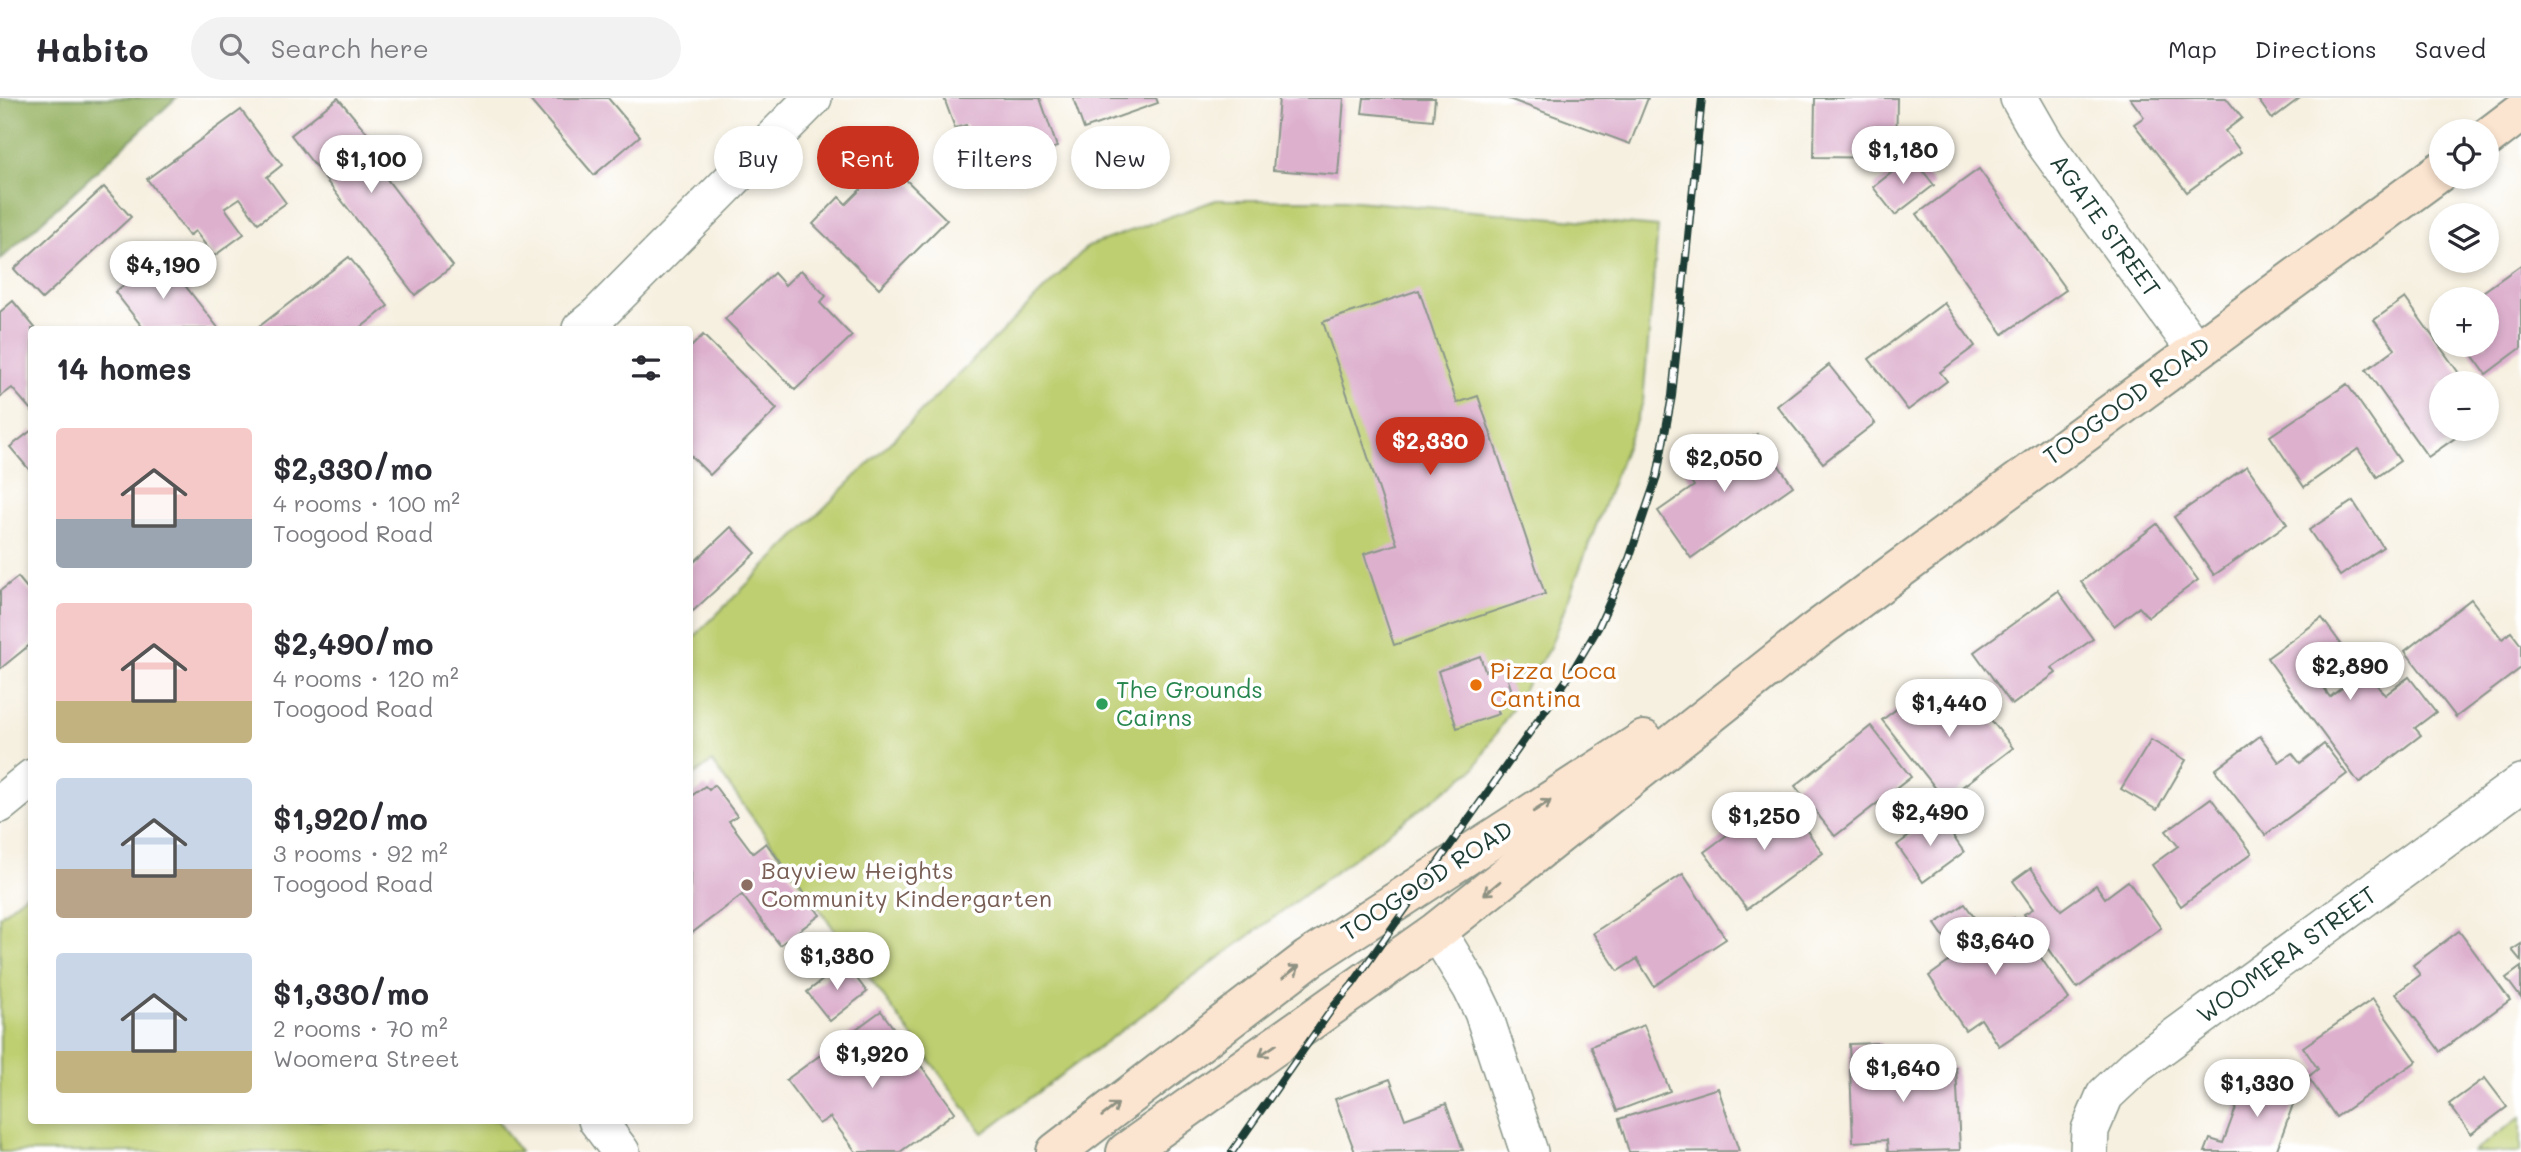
<!DOCTYPE html>
<html lang="en">
<head>
<meta charset="utf-8">
<style>
  :root { --surface:#fff; --page:#f2f2f3; --text:#2b2b33; --muted:#7c7c81; --line:#e1e1e2; --accent:#c8321e }
  body { margin:0; font-family:Mali,sans-serif; background:var(--page); color:var(--text); height:100vh; display:flex; flex-direction:column; font-size:26px; white-space:nowrap }
  * { box-sizing:border-box; margin:0 }
  p { font-size:23px; color:var(--muted) }
  .icon { flex:none; width:38px; height:38px; fill:none; stroke:currentColor; stroke-width:2; stroke-linecap:round; stroke-linejoin:round }
  .map { position:relative; flex:1; overflow:hidden }
  .details { position:absolute; left:28px; top:228px; width:665px; height:798px; display:flex; flex-direction:column; background:var(--surface); border-radius:7px; box-shadow:0 4px 10px #0003 }
  .details>* { flex:none }
  .banner { position:absolute; left:714px; top:28px; width:665px; height:63px; display:flex; gap:14px }
  .fabs { position:absolute; left:2429px; top:21px; display:grid; gap:14px }
  .fabs a { display:grid; place-items:center; width:70px; height:70px; border-radius:50%; background:var(--surface); box-shadow:0 4px 10px #0003; font-size:35px }
  .price { position:absolute; translate:-50% -60px; padding:0 16px; border-radius:24px; background:#fff; color:#222; font-size:23px; line-height:46px; filter:drop-shadow(0 2px 4px #0008) }
  .price::after { content:''; position:absolute; left:50%; top:42px; width:21px; height:16px; margin-left:-10px; background:inherit; clip-path:polygon(0 0,100% 0,50% 100%) }
  .price.current { background:var(--accent); color:#fff }
  ul { padding:0; list-style:none }
  li { display:flex; align-items:center; gap:21px; height:175px; padding:0 28px }
  li span { display:grid; place-items:center; flex:none; width:196px; height:140px; border-radius:7px; color:#555 }
  li>.icon { margin-inline-start:auto }
  span .icon { width:84px; height:84px; fill:#fffc; stroke-width:1 }
  li b { font-size:30px }
  h2 { display:flex; justify-content:space-between; align-items:center; height:84px; padding:0 28px; font-size:30px }
  .chip { padding:0 24px; border-radius:32px; background:var(--surface); box-shadow:0 4px 10px #0003; font-size:24px; line-height:63px }
  .chip.current { background:var(--accent); color:#fff }
  header { display:flex; align-items:center; gap:42px; box-sizing:border-box; height:98px; padding:0 35px; background:var(--surface); border-bottom:2px solid var(--line) }
  header strong { font-size:33px }
  nav { display:flex; gap:38px; margin-inline-start:auto; font-size:24px }
  .search { width:490px; height:63px; background:var(--page); display:flex; align-items:center; gap:18px; box-sizing:border-box; padding:0 24px; border-radius:38px; color:var(--muted); font-size:26px }
  .map>svg:first-child { display:block }
</style>
</head>
<body>
<header>
<strong>Habito</strong>
<div class="search"><svg class="icon" aria-label="search" viewBox="0 0 24 24"><circle cx="10" cy="10" r="6"/><path d="M15 15l6 6"/></svg>Search here</div>
<nav><a>Map</a><a>Directions</a><a>Saved</a></nav>
</header>
<div class="map">
<svg width="2521" height="1054" viewBox="0 0 2521 1054">
  <rect width="100%" height="100%" fill="#fff"/>
  <filter id="ink" filterUnits="userSpaceOnUse"><feTurbulence type="fractalNoise" baseFrequency=".0143" numOctaves="2"/><feDisplacementMap in="SourceGraphic" scale="14" xChannelSelector="R" yChannelSelector="G"/><feConvolveMatrix kernelMatrix="1 2 1 2 8 2 1 2 1" color-interpolation-filters="sRGB"/></filter>
  <filter id="wash" filterUnits="userSpaceOnUse"><feTurbulence type="fractalNoise" baseFrequency=".00686" numOctaves="4" result="noise"/><feDisplacementMap in="SourceGraphic" scale="28" xChannelSelector="R" yChannelSelector="G"/><feGaussianBlur stdDeviation="1.57" result="paint"/><feColorMatrix in="noise" values="0 0 0 0 0 0 0 0 0 0 0 0 0 0 0 0 0 1.4 0 .05"/><feComposite in="paint" operator="in"/></filter>
  <g filter="url(#wash)">
    <rect width="100%" height="100%" fill="#f6f0e0"/>
    <!-- green -->
    <g fill="#becf71" stroke="#6e8652" stroke-width="2">
      <polygon points="1216,102 1344,102 1658,129 1643,304 1550,549 1474,671 983,1035 712,664 690,680 690,543 1088,148"/>
      <polygon points="31,792 32,1022 497,1022 520,1054 0,1054 0,818"/>
      <polygon points="2521,1019 2521,1054 2473,1054"/>
    </g>
    <!-- forest -->
    <polygon fill="#96b263" stroke="#5a784c" stroke-width="2" points="0,0 176,0 0,162"/>
    <g id="blocks">
      <!-- building -->
      <g fill="#ddb0ce">
        <polygon points="338,0 374,43 364,51 453,168 415,197 291,37"/>
        <polygon points="528,0 608,0 640,38 594,77"/>
        <polygon points="944,0 1040,0 1057,49 983,75 966,27 955,30"/>
        <polygon points="1073,0 1156,0 1158,5 1084,31"/>
        <polygon points="1279,0 1344,0 1338,77 1273,72"/>
        <polygon points="1364,0 1435,0 1433,22 1362,15"/>
        <polygon points="1506,0 1648,0 1630,46"/>
        <polygon points="1815,0 1897,0 1896,60 1814,59"/>
        <polygon points="2130,0 2226,0 2242,20 2225,33 2241,54 2187,94 2134,26 2144,19"/>
        <polygon points="2257,0 2300,0 2272,21"/>
        <polygon points="241,12 282,67 267,79 286,105 258,125 240,100 225,110 244,136 214,158 195,133 189,138 147,81"/>
        <polygon points="1912,59 1934,87 1895,117 1873,89"/>
        <polygon points="888,64 947,122 879,190 813,126 839,99 846,106"/>
        <polygon points="1979,71 2066,192 2003,236 1917,116"/>
        <polygon points="104,89 131,119 42,201 14,171"/>
        <polygon points="162,158 219,231 144,231 115,194"/>
        <polygon points="349,159 388,208 359,231 256,231"/>
        <polygon points="2521,167 2521,250 2486,276 2465,247 2487,247 2487,201 2473,201"/>
        <polygon points="801,172 826,198 820,205 852,238 795,292 725,221 774,175 785,187"/>
        <polygon points="1419,192 1457,305 1478,298 1545,496 1394,547 1364,456 1397,446 1323,224"/>
        <polygon points="2405,200 2466,285 2441,285 2441,331 2468,331 2428,359 2366,272 2395,251 2374,222"/>
        <polygon points="13,203 36,231 32,231 32,313 12,290 0,299 0,214"/>
        <polygon points="1944,205 1975,248 1940,274 1947,283 1908,312 1869,261"/>
        <polygon points="703,237 777,311 710,377 690,357 690,250"/>
        <polygon points="1829,267 1875,325 1823,365 1777,308"/>
        <polygon points="2347,286 2400,363 2377,379 2358,351 2304,389 2270,338"/>
        <polygon points="32,332 32,375 10,349"/>
        <polygon points="1757,336 1793,388 1691,460 1658,413 1694,388 1684,373 1717,350 1723,359"/>
        <polygon points="2247,368 2287,426 2214,477 2174,419"/>
        <polygon points="2353,403 2383,449 2340,478 2309,432"/>
        <polygon points="2157,426 2198,482 2148,519 2139,509 2114,528 2081,484"/>
        <polygon points="731,429 756,455 693,513 690,510 690,468"/>
        <polygon points="18,479 32,496 32,545 0,571 0,493"/>
        <polygon points="2058,493 2093,541 2052,570 2056,575 2012,607 1974,554"/>
        <polygon points="2471,501 2502,541 2511,534 2521,547 2521,570 2456,619 2405,553"/>
        <polygon points="2322,520 2352,561 2319,584 2330,599 2365,572 2385,597 2409,579 2436,614 2415,630 2421,637 2359,685 2267,560"/>
        <polygon points="1480,558 1485,573 1503,567 1515,602 1496,608 1499,616 1457,630 1438,573"/>
        <polygon points="1963,586 2013,650 1945,702 1882,622 1914,598 1926,614"/>
        <polygon points="1871,628 1911,679 1835,738 1795,688"/>
        <polygon points="2260,638 2279,664 2292,655 2300,665 2324,646 2347,676 2265,737 2215,672"/>
        <polygon points="2151,642 2186,662 2157,712 2121,691"/>
        <polygon points="714,687 737,718 729,723 753,755 766,745 820,817 780,847 742,797 692,835 690,831 690,699 705,688 709,692"/>
        <polygon points="1781,697 1823,755 1747,811 1704,754"/>
        <polygon points="2211,700 2252,755 2181,808 2152,767 2178,748 2166,733"/>
        <polygon points="1938,717 1964,754 1923,784 1897,747"/>
        <polygon points="2031,770 2061,812 2096,787 2105,800 2128,783 2161,830 2077,890 2024,816 2033,811 2013,783"/>
        <polygon points="1683,776 1726,841 1654,888 1637,861 1618,873 1593,835"/>
        <polygon points="1965,806 1987,838 2014,820 2069,901 1999,948 1981,921 1965,932 1929,878 1957,858 1935,826"/>
        <polygon points="2459,833 2510,902 2440,953 2396,895 2420,877 2413,867"/>
        <polygon points="2521,846 2521,863 2512,852"/>
        <polygon points="845,865 867,894 830,923 807,894"/>
        <polygon points="2521,869 2521,900 2506,880"/>
        <polygon points="2373,901 2417,963 2336,1019 2308,979 2318,971 2303,949"/>
        <polygon points="881,913 955,1014 900,1054 856,1054 830,1019 819,1026 786,982"/>
        <polygon points="1644,927 1670,993 1617,1013 1591,948"/>
        <polygon points="1880,945 1881,972 1956,969 1960,1052 1888,1054 1887,1042 1853,1044 1849,946"/>
        <polygon points="2248,977 2297,995 2276,1054 2205,1054 2210,1041 2223,1045"/>
        <polygon points="2485,980 2507,1009 2471,1036 2449,1006"/>
        <polygon points="1390,981 1405,1021 1446,1006 1463,1052 1355,1054 1335,1001"/>
        <polygon points="1718,990 1739,1053 1629,1054 1619,1021"/>
      </g>
    </g>
  </g>
  <g filter="url(#ink)">
    <use href="#blocks" fill-opacity="0" stroke="#8a968a" stroke-width="2"/>
    <g fill="none" stroke-linecap="round" stroke-linejoin="round">
      <defs>
        <g id="street">
          <polyline points="2019,0 2046,47 2196,253"/>
          <polyline points="581,231 598,217 813,0"/>
          <polyline points="0,706 32,680"/>
          <polyline points="1437,833 1472,891 1483,914 1529,1054"/>
          <polyline points="597,1022 621,1054"/>
          <polyline points="2089,1054 2090,1032 2105,997 2138,966 2521,685"/>
        </g>
        <g id="secondary">
          <polyline points="2487,40 2521,14"/>
          <polyline points="1056,1054 1308,861 1644,642"/>
          <polyline points="1126,1054 1437,833 1814,534 2441,73"/>
        </g>
      </defs>
      <!-- street casing -->
      <use href="#street" stroke="#8a968a" stroke-width="40"/>
      <!-- secondary casing -->
      <use href="#secondary" stroke="#8a968a" stroke-width="42"/>
      <!-- street -->
      <use href="#street" stroke="#fff" stroke-width="37"/>
      <!-- secondary -->
      <use href="#secondary" stroke="#fce5d0" stroke-width="38"/>
      <defs>
        <polyline id="rail" points="1232,1054 1334,908 1352,887 1570,577 1598,530 1629,461 1657,378 1672,298 1702,0"/>
      </defs>
      <!-- rail casing -->
      <use href="#rail" stroke="#1f3d34" stroke-width="8"/>
      <!-- rail -->
      <use href="#rail" stroke="#fff" stroke-width="5" stroke-dasharray="16" stroke-linecap="butt"/>
    </g>
    <!-- one-way arrows -->
    <defs><path id="oneway-shaft" d="M-6 0H5M1.5-3L5.5 0L1.5 3" fill="none" stroke-width="1.6" stroke-linecap="round" stroke-linejoin="round" transform="scale(1.75)"/></defs>
    <g stroke="#8e9182">
      <use href="#oneway-shaft" transform="translate(1542 708) rotate(-33)"/>
      <use href="#oneway-shaft" transform="translate(1492 790) rotate(140)"/>
      <use href="#oneway-shaft" transform="translate(1291 874) rotate(-37)"/>
      <use href="#oneway-shaft" transform="translate(1268 952) rotate(146)"/>
      <use href="#oneway-shaft" transform="translate(1110 1012) rotate(-38)"/>
    </g>
  </g>
  <!-- markers -->
  <circle fill="#e8710a" stroke="#fff" stroke-width="2.5" cx="1476" cy="587" r="7"/>
  <circle fill="#2e9e5b" stroke="#fff" stroke-width="2.5" cx="1102" cy="606" r="7"/>
  <circle fill="#8d6e63" stroke="#fff" stroke-width="2.5" cx="747" cy="787" r="7"/>
  <g text-anchor="middle" stroke-width="7" stroke-linejoin="round" paint-order="stroke">
    <!-- street labels -->
    <g font-size="24" fill="#1f3d34" stroke="#fff">
      <text transform="translate(2105 128) rotate(54)" y="8">AGATE STREET</text>
      <text transform="translate(2127 303) rotate(-36)" y="8">TOOGOOD ROAD</text>
      <text transform="translate(1427 783) rotate(-33)" y="8">TOOGOOD ROAD</text>
      <text transform="translate(2287 857) rotate(-36)" y="8">WOOMERA STREET</text>
    </g>
    <!-- food labels -->
    <g font-size="24" fill="#c56008" stroke="#fff" text-anchor="start">
      <text x="1490" y="581">Pizza Loca<tspan x="1490" dy="28">Cantina</tspan></text>
    </g>
    <!-- leisure labels -->
    <g font-size="24" fill="#27864d" stroke="#fff" text-anchor="start">
      <text x="1116" y="600">The Grounds<tspan x="1116" dy="28">Cairns</tspan></text>
    </g>
    <!-- education labels -->
    <g font-size="24" fill="#785e54" stroke="#fff" text-anchor="start">
      <text x="761" y="781">Bayview Heights<tspan x="761" dy="28">Community Kindergarten</tspan></text>
    </g>
  </g>
</svg>
<div class="fabs">
<a><svg class="icon" aria-label="locate" viewBox="0 0 24 24"><circle cx="12" cy="12" r="6"/><path d="M12 2v4M12 18v4M2 12h4M18 12h4"/></svg></a>
<a><svg class="icon" aria-label="layers" viewBox="0 0 24 24"><path d="M12 4l9 5-9 5-9-5zM3 14l9 5 9-5"/></svg></a>
<a>+</a>
<a>−</a>
</div>
<b class="price" style="left:1903px;top:88px">$1,180</b>
<b class="price" style="left:371px;top:97px">$1,100</b>
<b class="price" style="left:163px;top:203px">$4,190</b>
<b class="price current" style="left:1430px;top:379px">$2,330</b>
<b class="price" style="left:1724px;top:396px">$2,050</b>
<b class="price" style="left:2350px;top:604px">$2,890</b>
<b class="price" style="left:1949px;top:641px">$1,440</b>
<b class="price" style="left:1930px;top:750px">$2,490</b>
<b class="price" style="left:1764px;top:754px">$1,250</b>
<b class="price" style="left:1995px;top:879px">$3,640</b>
<b class="price" style="left:837px;top:894px">$1,380</b>
<b class="price" style="left:872px;top:992px">$1,920</b>
<b class="price" style="left:1903px;top:1006px">$1,640</b>
<b class="price" style="left:2257px;top:1021px">$1,330</b>
<div class="banner">
<a class="chip">Buy</a>
<a class="chip current">Rent</a>
<a class="chip">Filters</a>
<a class="chip">New</a>
</div>
<section class="details">
<h2>14 homes<svg class="icon" aria-label="filters" viewBox="0 0 24 24"><path d="M4 7h16M4 17h16"/><circle cx="9" cy="7" r="2"/><circle cx="15" cy="17" r="2"/></svg></h2>
<ul>
<li><span style="background:linear-gradient(#f6c9c9 65%,#9aa5b1 0)"><svg class="icon" aria-label="home" viewBox="0 0 24 24"><path d="M3 11l9-7 9 7M6 9v11h12V9"/></svg></span><div><b>$2,330/mo</b><p>4 rooms · 100 m²</p><p>Toogood Road</p></div></li>
<li><span style="background:linear-gradient(#f6c9c9 70%,#c2b280 0)"><svg class="icon" aria-label="home" viewBox="0 0 24 24"><path d="M3 11l9-7 9 7M6 9v11h12V9"/></svg></span><div><b>$2,490/mo</b><p>4 rooms · 120 m²</p><p>Toogood Road</p></div></li>
<li><span style="background:linear-gradient(#c9d6e8 65%,#b9a48a 0)"><svg class="icon" aria-label="home" viewBox="0 0 24 24"><path d="M3 11l9-7 9 7M6 9v11h12V9"/></svg></span><div><b>$1,920/mo</b><p>3 rooms · 92 m²</p><p>Toogood Road</p></div></li>
<li><span style="background:linear-gradient(#c9d6e8 70%,#c2b280 0)"><svg class="icon" aria-label="home" viewBox="0 0 24 24"><path d="M3 11l9-7 9 7M6 9v11h12V9"/></svg></span><div><b>$1,330/mo</b><p>2 rooms · 70 m²</p><p>Woomera Street</p></div></li>
</ul>
</section>
</div>
</body>
</html>
